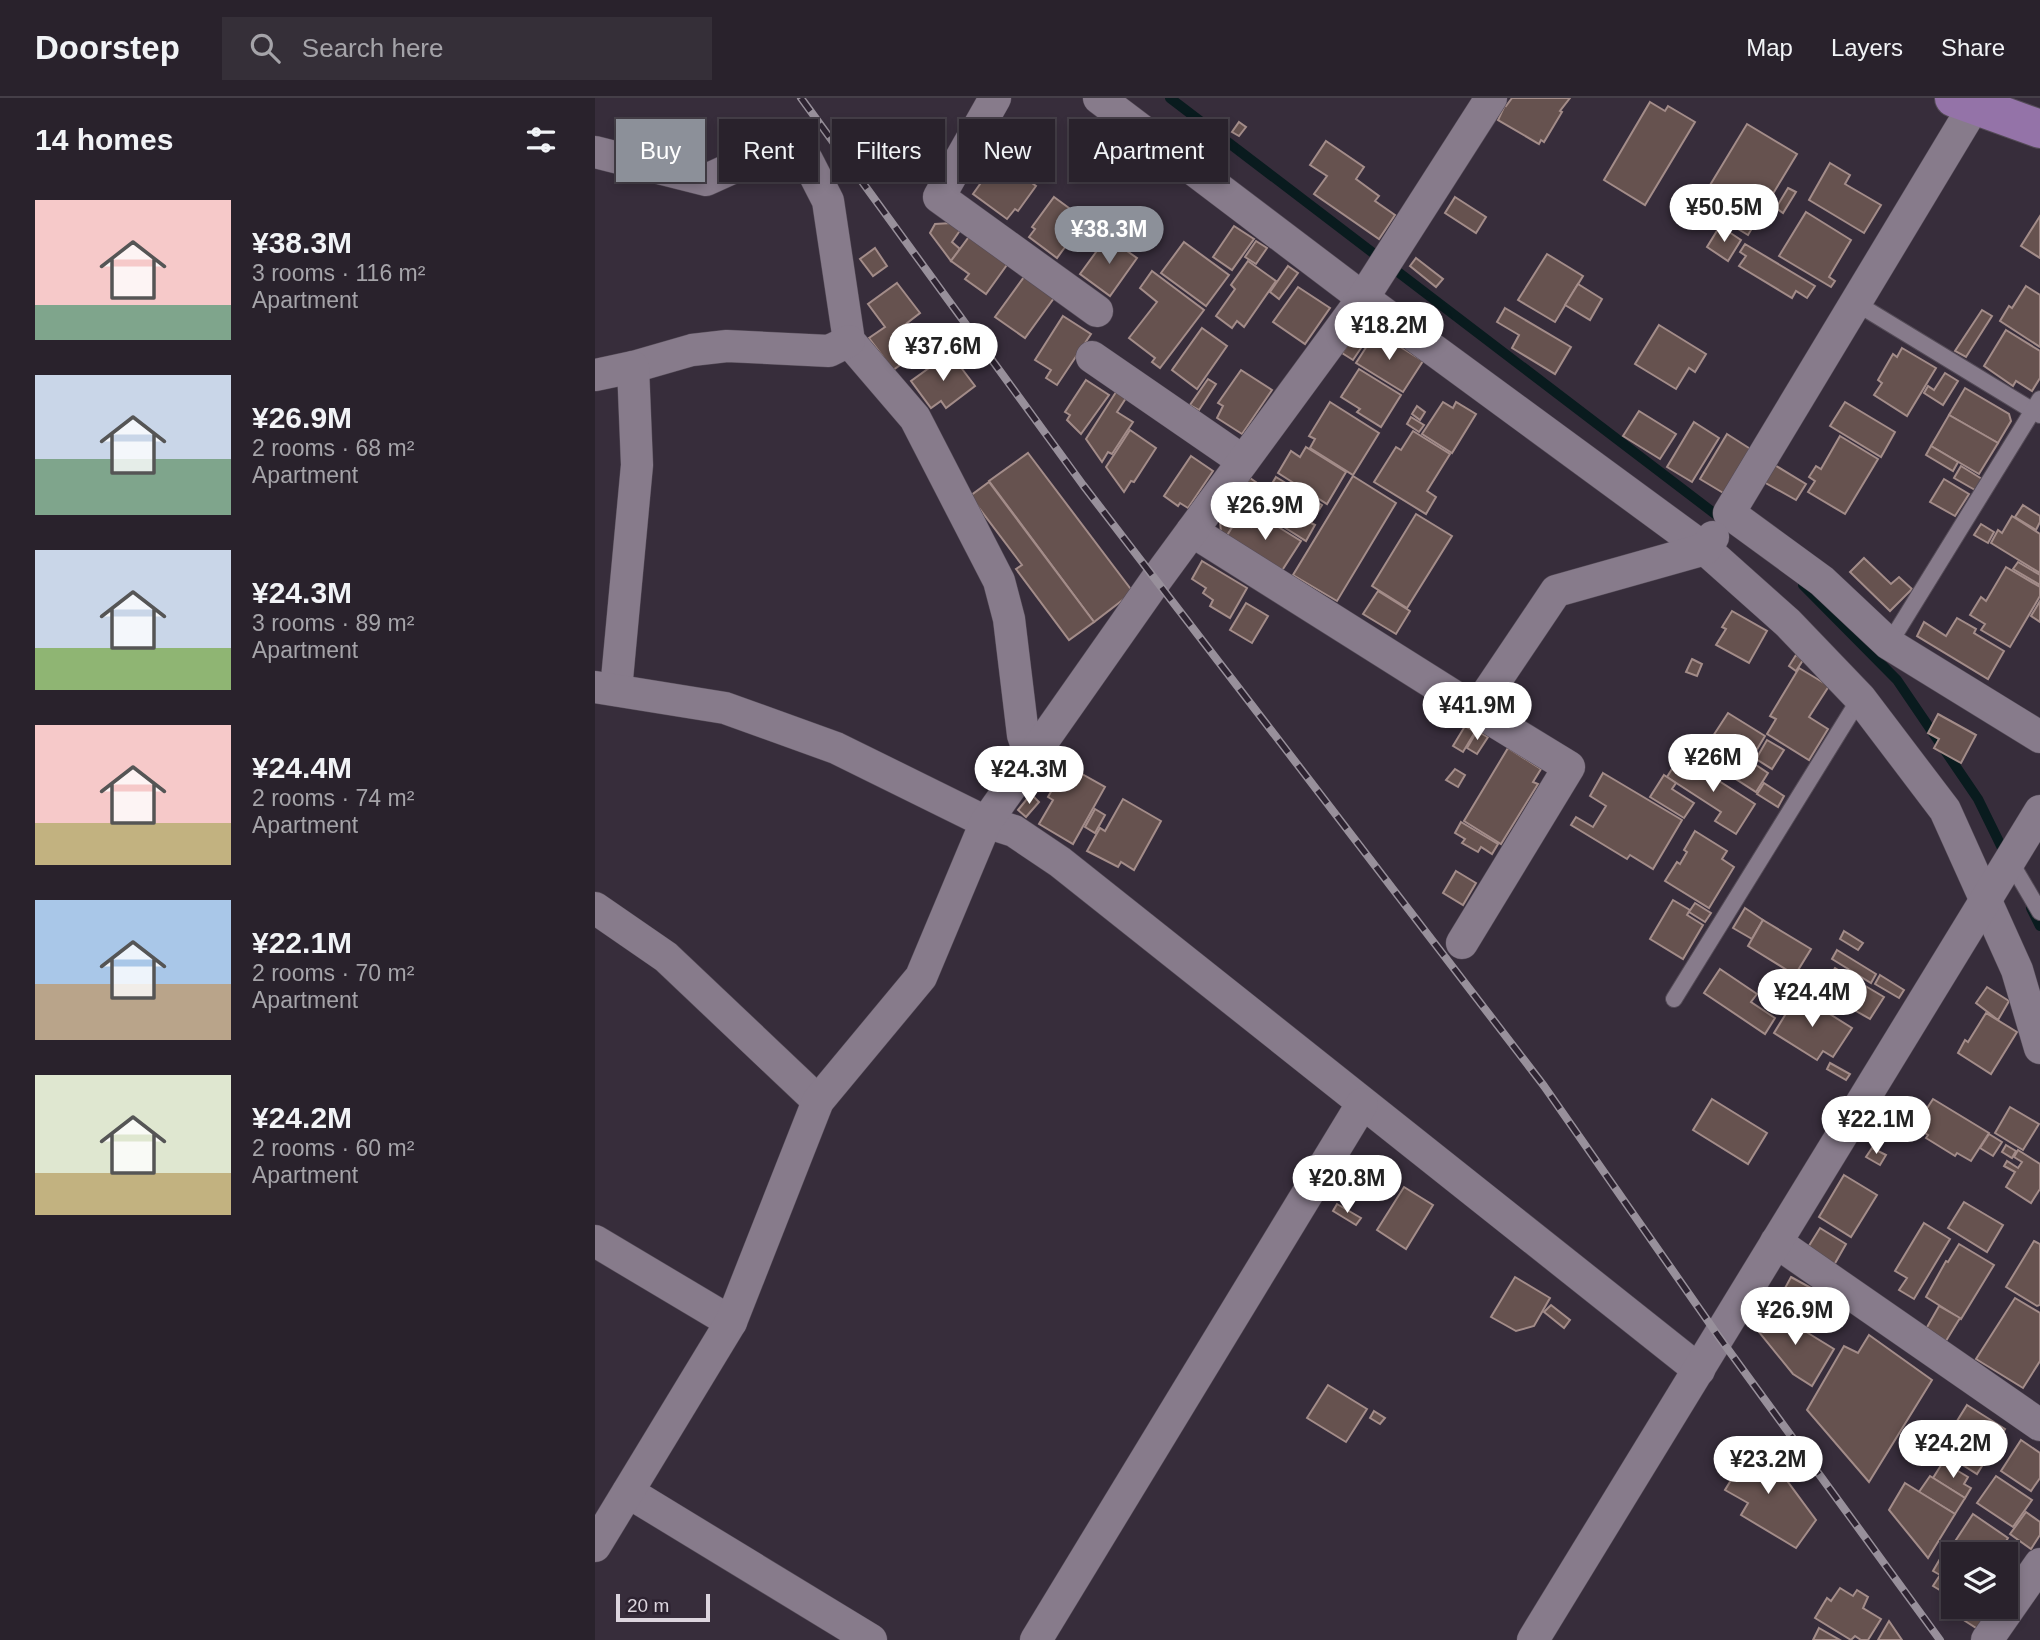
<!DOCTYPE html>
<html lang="en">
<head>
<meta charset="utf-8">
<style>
  :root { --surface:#29222c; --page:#352f38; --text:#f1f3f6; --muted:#a5a4a9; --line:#453f48; --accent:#8c9099 }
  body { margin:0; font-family:Arial,sans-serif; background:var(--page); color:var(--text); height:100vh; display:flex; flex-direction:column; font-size:26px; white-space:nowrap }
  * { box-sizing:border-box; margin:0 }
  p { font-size:23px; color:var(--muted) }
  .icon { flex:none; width:38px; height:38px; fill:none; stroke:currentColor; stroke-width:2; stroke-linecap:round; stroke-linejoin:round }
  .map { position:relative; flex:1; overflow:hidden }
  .drawer { display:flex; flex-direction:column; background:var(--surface); width:595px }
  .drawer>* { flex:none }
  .top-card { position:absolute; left:21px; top:21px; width:665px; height:63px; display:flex; gap:14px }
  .tools { position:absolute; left:1346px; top:1444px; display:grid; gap:14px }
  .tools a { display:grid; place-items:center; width:77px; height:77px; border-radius:0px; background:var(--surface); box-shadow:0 4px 10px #0003,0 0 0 2px var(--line); font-size:35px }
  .scale { position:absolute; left:21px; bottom:18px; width:94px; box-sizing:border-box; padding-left:7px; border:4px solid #dcd5de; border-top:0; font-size:19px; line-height:24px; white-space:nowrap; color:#dcd5de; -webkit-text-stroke:5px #2d2331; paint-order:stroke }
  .price { position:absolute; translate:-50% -60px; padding:0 16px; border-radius:24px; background:#fff; color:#222; font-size:23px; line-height:46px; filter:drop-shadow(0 2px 4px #0008) }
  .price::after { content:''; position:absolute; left:50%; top:42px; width:21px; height:16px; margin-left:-10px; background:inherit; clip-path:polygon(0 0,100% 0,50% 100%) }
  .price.selected { background:var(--accent); color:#fff }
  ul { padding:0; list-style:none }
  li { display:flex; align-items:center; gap:21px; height:175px; padding:0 35px }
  li span { display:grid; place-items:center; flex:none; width:196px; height:140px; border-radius:0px; color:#555 }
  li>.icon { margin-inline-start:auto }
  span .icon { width:84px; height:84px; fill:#fffc; stroke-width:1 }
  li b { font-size:30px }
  h2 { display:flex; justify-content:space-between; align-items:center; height:84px; padding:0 35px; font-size:30px }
  .chip { padding:0 24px; border-radius:0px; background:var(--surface); box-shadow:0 4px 10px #0003,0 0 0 2px var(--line); font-size:24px; line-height:63px }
  .chip.selected { background:var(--accent); color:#fff }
  header { display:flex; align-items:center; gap:42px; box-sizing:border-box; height:98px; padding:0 35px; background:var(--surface); border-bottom:2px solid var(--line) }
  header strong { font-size:33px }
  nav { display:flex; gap:38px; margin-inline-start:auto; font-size:24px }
  .search { width:490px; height:63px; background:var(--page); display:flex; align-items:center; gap:18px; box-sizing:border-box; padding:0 24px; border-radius:0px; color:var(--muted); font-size:26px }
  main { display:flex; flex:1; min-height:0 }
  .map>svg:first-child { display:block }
</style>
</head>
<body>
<header>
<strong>Doorstep</strong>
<div class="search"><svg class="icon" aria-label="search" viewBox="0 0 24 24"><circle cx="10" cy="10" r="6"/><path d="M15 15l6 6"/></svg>Search here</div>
<nav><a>Map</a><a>Layers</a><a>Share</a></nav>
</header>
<main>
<section class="drawer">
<h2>14 homes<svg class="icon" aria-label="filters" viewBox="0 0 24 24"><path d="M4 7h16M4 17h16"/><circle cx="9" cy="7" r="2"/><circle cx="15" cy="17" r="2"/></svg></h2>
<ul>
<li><span style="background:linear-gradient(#f6c9c9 75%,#7fa58c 0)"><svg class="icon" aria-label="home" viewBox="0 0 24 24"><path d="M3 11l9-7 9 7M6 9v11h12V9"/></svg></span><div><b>¥38.3M</b><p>3 rooms · 116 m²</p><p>Apartment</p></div></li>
<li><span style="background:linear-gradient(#c9d6e8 60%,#7fa58c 0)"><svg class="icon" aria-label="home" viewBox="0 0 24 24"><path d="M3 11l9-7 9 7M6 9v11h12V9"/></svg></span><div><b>¥26.9M</b><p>2 rooms · 68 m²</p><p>Apartment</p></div></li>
<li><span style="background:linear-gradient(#c9d6e8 70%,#8fb573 0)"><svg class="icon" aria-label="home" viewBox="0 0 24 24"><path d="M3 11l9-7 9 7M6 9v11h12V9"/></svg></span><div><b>¥24.3M</b><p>3 rooms · 89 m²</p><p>Apartment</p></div></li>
<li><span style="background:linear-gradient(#f6c9c9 70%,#c2b280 0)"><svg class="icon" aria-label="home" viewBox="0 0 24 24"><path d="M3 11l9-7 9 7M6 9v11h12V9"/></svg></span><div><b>¥24.4M</b><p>2 rooms · 74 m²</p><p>Apartment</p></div></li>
<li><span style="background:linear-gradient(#a9c7e8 60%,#b9a48a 0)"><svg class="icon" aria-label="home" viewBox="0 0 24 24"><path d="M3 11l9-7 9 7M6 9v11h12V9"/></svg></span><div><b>¥22.1M</b><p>2 rooms · 70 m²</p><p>Apartment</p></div></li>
<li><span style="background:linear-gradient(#dfe7d0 70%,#c2b280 0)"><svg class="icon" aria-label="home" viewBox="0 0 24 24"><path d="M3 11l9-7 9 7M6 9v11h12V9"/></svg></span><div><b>¥24.2M</b><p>2 rooms · 60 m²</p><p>Apartment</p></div></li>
</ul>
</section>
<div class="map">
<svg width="1445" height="1542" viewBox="0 0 1445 1542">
  <rect width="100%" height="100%" fill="#372d3b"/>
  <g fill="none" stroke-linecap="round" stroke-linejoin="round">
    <!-- stream -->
    <g stroke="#091b1e" stroke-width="10">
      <polyline points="575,0 1128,422"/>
      <polyline points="1208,487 1302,582 1383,701 1411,758"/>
      <polyline points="1436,810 1445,828"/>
    </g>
  </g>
  <!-- building -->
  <g fill="#66524f" stroke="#a38c89" stroke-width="2">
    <polygon points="917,0 916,0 975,0 965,13 967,14 949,44 946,42 944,46 903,22 910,7 911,8"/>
    <polygon points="1055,4 1070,13 1073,8 1100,24 1050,107 1009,82"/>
    <polygon points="644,24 651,29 644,38 637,34"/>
    <polygon points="1152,26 1202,56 1153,137 1103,107"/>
    <polygon points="731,43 769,69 761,81 784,98 780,103 800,117 784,141 719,96 732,78 715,67"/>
    <polygon points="407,63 441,88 423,113 420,111 412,121 378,96 395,72 399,74"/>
    <polygon points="1235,65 1255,77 1250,86 1286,107 1269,135 1214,102"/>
    <polygon points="1193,90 1201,94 1188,115 1181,110"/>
    <polygon points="459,99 493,124 476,147 473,145 462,160 434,139 440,131 437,129"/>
    <polygon points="860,99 891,119 881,135 850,115"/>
    <polygon points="1211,114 1256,142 1234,179 1240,183 1236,189 1184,158"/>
    <polygon points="1445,118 1445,160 1426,148"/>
    <polygon points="357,125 366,131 357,144 365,151 356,163 335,135 340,126"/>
    <polygon points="639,128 659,141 637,172 618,159"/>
    <polygon points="1125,128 1146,142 1133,163 1112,149"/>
    <polygon points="376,136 414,164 391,196 370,181 374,176 356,163"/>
    <polygon points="512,139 542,160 515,198 485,176"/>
    <polygon points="661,143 672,150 661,166 650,159"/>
    <polygon points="589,144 634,177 611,208 566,175"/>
    <polygon points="1150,146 1220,188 1212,200 1201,193 1197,200 1144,168 1151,158 1145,154"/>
    <polygon points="280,150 292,168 278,178 265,161"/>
    <polygon points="952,156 988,178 960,224 923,202"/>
    <polygon points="821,160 848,181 841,189 815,168"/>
    <polygon points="653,163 681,183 649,229 642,223 637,230 621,218 640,191 636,187"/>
    <polygon points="693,168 703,175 684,201 675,194"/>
    <polygon points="557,173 609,212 565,270 557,264 560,260 534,240 562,204 545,190"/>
    <polygon points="429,179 459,200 430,240 400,219"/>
    <polygon points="302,185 325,215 298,236 315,260 298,272 274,240 290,229 273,206"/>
    <polygon points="983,186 1007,201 995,222 970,207"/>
    <polygon points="1431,188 1445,197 1445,249 1405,223 1414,208 1417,210"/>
    <polygon points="703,189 735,210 710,246 678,224"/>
    <polygon points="910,210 976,249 960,276 917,250 924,237 902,224"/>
    <polygon points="1387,212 1397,218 1371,259 1360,253"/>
    <polygon points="468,218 496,236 462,287 451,280 456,272 440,262"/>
    <polygon points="1064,227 1111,256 1100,274 1094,270 1081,291 1040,266"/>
    <polygon points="766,228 776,235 758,262 747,255"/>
    <polygon points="607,230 632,248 602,291 577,272"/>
    <polygon points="1411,232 1445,253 1445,280 1437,293 1421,283 1418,288 1389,268"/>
    <polygon points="781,234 828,263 808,294 761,265"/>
    <polygon points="1307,250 1341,270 1312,318 1279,297 1287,285 1283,282 1298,256 1302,259"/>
    <polygon points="355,255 380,288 351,310 346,303 336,310 316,283"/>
    <polygon points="764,271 806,297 786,329 762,314 765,311 746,299"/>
    <polygon points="646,272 677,292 647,336 622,320 628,308 623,305"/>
    <polygon points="1350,275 1363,283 1348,307 1329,295 1333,288 1339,292"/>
    <polygon points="613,281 621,286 604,312 595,307"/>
    <polygon points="491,282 514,297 486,336 472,322 475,317 470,314"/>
    <polygon points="1370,290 1414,316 1416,323 1403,345 1354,317"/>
    <polygon points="521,294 531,300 522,314 538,324 517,356 513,354 507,364 491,341"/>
    <polygon points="735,304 784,335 758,377 715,350 720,341 714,338"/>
    <polygon points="848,304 858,310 861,304 881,316 857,355 827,336"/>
    <polygon points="1250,304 1300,334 1286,359 1235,328"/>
    <polygon points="822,308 830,314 825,322 817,316"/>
    <polygon points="1044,313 1081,336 1065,361 1028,338"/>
    <polygon points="1354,317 1403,345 1384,376 1336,348"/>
    <polygon points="816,319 829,327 824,334 812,326"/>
    <polygon points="1099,324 1124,340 1097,384 1072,369"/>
    <polygon points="535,332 561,350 539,384 536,383 529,394 511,369"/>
    <polygon points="818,333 855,356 832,393 841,399 831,416 779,384 801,349 806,352"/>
    <polygon points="1132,336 1157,352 1130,396 1105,381"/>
    <polygon points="1245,338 1283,361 1250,416 1213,394 1220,383 1214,379 1221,368 1226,371"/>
    <polygon points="1336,348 1363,364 1358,373 1331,357"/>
    <polygon points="711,349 751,374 732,406 683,375 696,353 705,359"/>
    <polygon points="433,355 538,494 499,524 394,383"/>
    <polygon points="596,358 618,373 593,410 585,405 583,408 569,398"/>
    <polygon points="1178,366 1211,386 1201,402 1167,383"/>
    <polygon points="1366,368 1387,381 1380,392 1359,380"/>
    <polygon points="758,378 801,405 742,503 698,477"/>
    <polygon points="681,379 727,407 716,425 720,427 711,443 670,417 676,406 671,403 676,396 672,394"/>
    <polygon points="655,380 671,391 665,401 672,406 666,416 642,401"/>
    <polygon points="1349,381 1374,396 1360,418 1335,404"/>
    <polygon points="394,384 499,524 474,542 421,471 427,467 375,398"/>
    <polygon points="640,402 664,417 656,429 643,420 632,438 626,434 625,424"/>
    <polygon points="1428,407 1445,418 1445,424 1441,432 1420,419"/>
    <polygon points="821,416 857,438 812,510 777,488"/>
    <polygon points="664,417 706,443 686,474 631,439 643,420 656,429"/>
    <polygon points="1417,418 1445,436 1445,475 1396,445 1403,432 1407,435"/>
    <polygon points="1386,426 1399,434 1393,445 1379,437"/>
    <polygon points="1269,460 1296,486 1304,479 1317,491 1295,513 1255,474"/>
    <polygon points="607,463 652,490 635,520 615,508 618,502 608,495 611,490 597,481"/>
    <polygon points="1423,464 1445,477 1445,487 1418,471"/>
    <polygon points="1411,469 1445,489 1445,498 1415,549 1386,532 1390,526 1375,517 1386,499 1391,503"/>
    <polygon points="783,493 815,513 801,536 768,516"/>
    <polygon points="1445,503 1445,524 1436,518"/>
    <polygon points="651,505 673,518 657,545 635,532"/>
    <polygon points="1137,513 1172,533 1154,565 1121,547 1131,531 1127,529"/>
    <polygon points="1362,520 1381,531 1379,535 1409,553 1393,581 1322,538 1329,524 1351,538"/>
    <polygon points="1201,557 1208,562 1201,573 1194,568"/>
    <polygon points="1097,561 1107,566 1102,578 1091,574"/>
    <polygon points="1204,570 1234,588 1214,619 1233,631 1214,662 1172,636 1181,621 1175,618"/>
    <polygon points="1133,615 1170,638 1155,663 1173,675 1161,694 1105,658"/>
    <polygon points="1343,616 1381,637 1366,665 1339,650 1344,641 1333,635"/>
    <polygon points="870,628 880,634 868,654 858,648"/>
    <polygon points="882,633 893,639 882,656 872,650"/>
    <polygon points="1172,642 1189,652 1177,671 1161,661"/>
    <polygon points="913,650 946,671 938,684 943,686 906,746 869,723"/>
    <polygon points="1085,658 1160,706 1141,736 1120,723 1126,714 1072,679"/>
    <polygon points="471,667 510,689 478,746 444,726 458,702 453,699"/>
    <polygon points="860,671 870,677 863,689 851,682"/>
    <polygon points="1008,675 1087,722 1058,771 1035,757 1032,761 976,727 981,719 998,729 1011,708 995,698"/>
    <polygon points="1069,677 1081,685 1077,691 1099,705 1089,720 1055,699"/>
    <polygon points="1169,685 1189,698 1183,709 1162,696"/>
    <polygon points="436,696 444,704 431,719 423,712"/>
    <polygon points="528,701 566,723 539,772 526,764 523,769 492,753 505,730 510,733"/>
    <polygon points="500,711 510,717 500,735 490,729"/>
    <polygon points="866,724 903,746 897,756 886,749 883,754 867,745 870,741 860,735"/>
    <polygon points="1100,733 1132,753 1127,761 1139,769 1114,810 1070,783 1082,764 1085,766 1092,754 1089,752"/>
    <polygon points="861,773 881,785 868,807 848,795"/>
    <polygon points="1078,802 1095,812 1092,817 1108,827 1088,861 1055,841"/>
    <polygon points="1100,805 1116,815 1110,824 1094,814"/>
    <polygon points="1150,810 1168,822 1157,841 1138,830"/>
    <polygon points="1168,822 1216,851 1200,877 1153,848"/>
    <polygon points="1249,833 1268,845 1263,852 1245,841"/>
    <polygon points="1242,852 1281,876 1276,885 1237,861"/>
    <polygon points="1240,870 1289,899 1275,921 1226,893"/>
    <polygon points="1125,871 1162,896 1156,904 1180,920 1170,936 1109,895"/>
    <polygon points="1285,877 1309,892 1304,900 1280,886"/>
    <polygon points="1392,889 1414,903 1403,922 1381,905"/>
    <polygon points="1203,896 1257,930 1238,959 1228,953 1222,962 1179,935"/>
    <polygon points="1391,915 1422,934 1396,976 1363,955 1370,942 1373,944"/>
    <polygon points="1235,965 1255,976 1251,982 1232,971"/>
    <polygon points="1117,1001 1172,1035 1153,1066 1098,1032"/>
    <polygon points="1338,1001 1394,1035 1376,1063 1362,1055 1360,1058 1331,1040 1333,1037 1320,1029"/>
    <polygon points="1415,1009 1444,1026 1428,1052 1400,1035"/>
    <polygon points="1394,1036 1407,1044 1398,1058 1385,1050"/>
    <polygon points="1411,1047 1421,1053 1417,1060 1407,1054"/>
    <polygon points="1277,1050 1291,1057 1285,1067 1271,1059"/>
    <polygon points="1423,1052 1445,1066 1445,1091 1436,1105 1411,1089 1420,1074 1409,1068 1412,1063 1423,1070 1427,1064 1419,1059"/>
    <polygon points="1249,1077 1282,1097 1256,1139 1224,1119"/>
    <polygon points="809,1089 838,1107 811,1151 782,1132"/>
    <polygon points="1369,1104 1408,1127 1392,1154 1353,1130"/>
    <polygon points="742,1106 766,1120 761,1127 738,1113"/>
    <polygon points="1329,1125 1355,1141 1319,1201 1304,1192 1312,1180 1300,1173"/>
    <polygon points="1225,1130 1251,1146 1239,1167 1212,1151"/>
    <polygon points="1439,1143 1445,1146 1445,1207 1442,1208 1411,1189"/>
    <polygon points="1364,1146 1399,1167 1366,1221 1331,1199 1351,1163 1353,1164"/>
    <polygon points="920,1179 955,1200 939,1228 921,1233 896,1219"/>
    <polygon points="1196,1179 1216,1190 1203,1214 1183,1203"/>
    <polygon points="1420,1200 1445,1215 1445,1263 1428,1290 1381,1261"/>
    <polygon points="956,1207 975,1222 969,1230 949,1214"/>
    <polygon points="1344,1208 1365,1220 1351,1243 1331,1231"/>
    <polygon points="1177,1213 1239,1251 1217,1288 1198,1276 1159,1228"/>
    <polygon points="1274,1237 1337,1282 1274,1384 1212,1312 1249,1248 1263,1255"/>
    <polygon points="733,1287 772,1311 751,1344 712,1320"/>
    <polygon points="1372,1307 1410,1331 1382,1376 1344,1352"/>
    <polygon points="779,1313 790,1320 785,1326 775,1320"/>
    <polygon points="1426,1342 1445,1355 1445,1380 1436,1393 1406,1373"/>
    <polygon points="1137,1348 1152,1356 1156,1349 1176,1361 1221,1422 1201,1450 1146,1417 1153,1405 1130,1392 1141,1374 1127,1365"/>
    <polygon points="1348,1364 1373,1379 1369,1386 1376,1390 1370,1400 1338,1380"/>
    <polygon points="1335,1378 1370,1400 1360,1416 1324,1394"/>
    <polygon points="1401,1378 1437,1402 1418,1429 1382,1405"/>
    <polygon points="1310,1385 1360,1416 1333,1460 1294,1412"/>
    <polygon points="1431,1414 1445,1424 1445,1437 1436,1451 1415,1436"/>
    <polygon points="1378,1416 1413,1440 1403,1456 1363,1456 1355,1451"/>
    <polygon points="1349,1454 1358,1460 1358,1500 1338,1488 1345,1477 1338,1473"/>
    <polygon points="1245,1490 1258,1498 1262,1492 1273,1499 1268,1510 1286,1521 1273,1542 1266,1542 1260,1538 1256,1542 1220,1520 1232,1500 1236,1503"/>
    <polygon points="1375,1508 1403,1508 1389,1535 1367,1521"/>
    <polygon points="1294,1523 1307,1542 1283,1542"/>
    <polygon points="1224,1530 1245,1542 1218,1542"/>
  </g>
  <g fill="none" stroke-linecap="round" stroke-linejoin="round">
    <defs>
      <g id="lane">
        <polyline points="1261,205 1445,317"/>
        <polyline points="1294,546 1445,301"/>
        <polyline points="1415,763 1445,814"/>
        <polyline points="1079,901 1265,600"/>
      </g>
      <g id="street">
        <polyline points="400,0 344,99 502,213"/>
        <polyline points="504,0 768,200 1110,451 1193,525 1265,600 1350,712 1422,872 1445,950"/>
        <polyline points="1382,0 1379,8 1134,415 1227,483 1294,546 1445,639"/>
        <polyline points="0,54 111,82 166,57 201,52 212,62 233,103 254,243 320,320 404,483 414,521 428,637 436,660"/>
        <polyline points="497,259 648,363"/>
        <polyline points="38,269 97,252 132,248 234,253 254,243"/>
        <polyline points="0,277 38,269 42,367 21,592"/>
        <polyline points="597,433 881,612 961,493 1110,451 1118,439"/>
        <polyline points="0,589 130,610 241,650 391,724 419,733 465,764 1104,1272"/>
        <polyline points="0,810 71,859 223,1003"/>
        <polyline points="867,845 974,669 881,612"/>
        <polyline points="0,1143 136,1224"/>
        <polyline points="1181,1144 1445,1327"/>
        <polyline points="33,1394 276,1542"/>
        <polyline points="0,1448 136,1224 223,1003 326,879 391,724 561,482 768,200 896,0"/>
        <polyline points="441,1542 767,1006"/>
        <polyline points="938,1542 1445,713"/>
        <polyline points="1392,1542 1445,1466"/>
      </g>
      <polyline id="primary" points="1359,0 1445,31"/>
    </defs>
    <!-- lane casing -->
    <use href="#lane" stroke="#544b57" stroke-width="18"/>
    <!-- street casing -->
    <use href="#street" stroke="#544b57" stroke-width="33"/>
    <!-- primary casing -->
    <use href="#primary" stroke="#544b57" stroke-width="40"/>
    <!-- lane -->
    <use href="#lane" stroke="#877b8b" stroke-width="16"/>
    <!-- street -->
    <use href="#street" stroke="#877b8b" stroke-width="32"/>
    <!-- primary -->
    <use href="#primary" stroke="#9473a8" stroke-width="38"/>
    <defs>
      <polyline id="rail" points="206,0 488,387 949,988 1124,1239 1345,1542"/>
    </defs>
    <!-- rail casing -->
    <use href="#rail" stroke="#98909b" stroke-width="8"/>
    <!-- rail -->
    <use href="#rail" stroke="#2d2331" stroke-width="5" stroke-dasharray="16" stroke-linecap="butt"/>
  </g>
</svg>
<div class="tools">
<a><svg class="icon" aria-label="layers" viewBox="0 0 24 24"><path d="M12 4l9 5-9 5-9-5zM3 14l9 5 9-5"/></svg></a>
</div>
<div class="scale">20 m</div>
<b class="price" style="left:1129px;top:146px">¥50.5M</b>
<b class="price selected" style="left:514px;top:168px">¥38.3M</b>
<b class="price" style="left:794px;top:264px">¥18.2M</b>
<b class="price" style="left:348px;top:285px">¥37.6M</b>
<b class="price" style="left:670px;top:444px">¥26.9M</b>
<b class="price" style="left:882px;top:644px">¥41.9M</b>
<b class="price" style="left:1118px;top:696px">¥26M</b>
<b class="price" style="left:434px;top:708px">¥24.3M</b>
<b class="price" style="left:1217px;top:931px">¥24.4M</b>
<b class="price" style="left:1281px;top:1058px">¥22.1M</b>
<b class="price" style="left:752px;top:1117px">¥20.8M</b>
<b class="price" style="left:1200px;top:1249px">¥26.9M</b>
<b class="price" style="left:1358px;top:1382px">¥24.2M</b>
<b class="price" style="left:1173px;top:1398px">¥23.2M</b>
<div class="top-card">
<a class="chip selected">Buy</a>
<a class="chip">Rent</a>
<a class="chip">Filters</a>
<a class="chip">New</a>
<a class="chip">Apartment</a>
</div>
</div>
</main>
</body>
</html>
